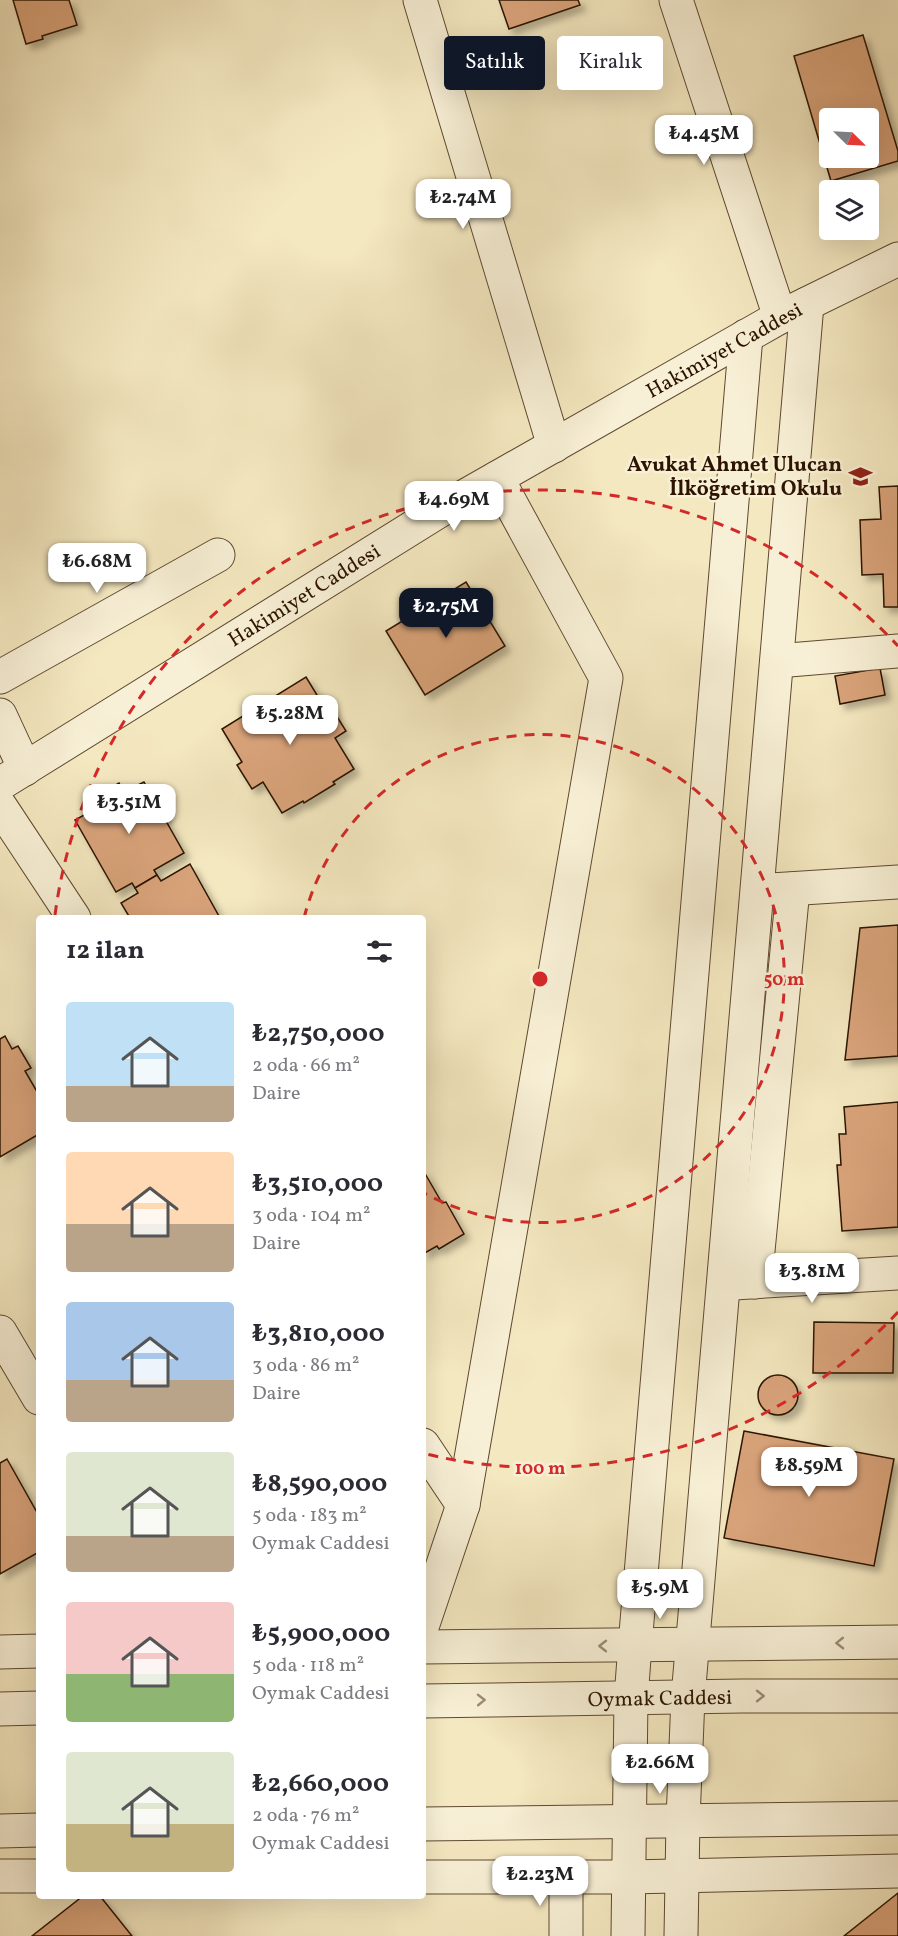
<!DOCTYPE html>
<html lang="tr">
<head>
<meta charset="utf-8">
<style>
  :root { --surface:#fff; --page:#f7f7f7; --text:#2b2b33; --muted:#7c7c81; --accent:#111827 }
  body { margin:0; font-family:Vollkorn,serif; background:var(--page); color:var(--text); height:100vh; display:flex; flex-direction:column; font-size:22px; white-space:nowrap }
  * { box-sizing:border-box; margin:0 }
  p { font-size:20px; color:var(--muted) }
  .icon { flex:none; width:33px; height:33px; fill:none; stroke:currentColor; stroke-width:2; stroke-linecap:round; stroke-linejoin:round }
  .map { position:relative; flex:1; overflow:hidden }
  .sheet { position:absolute; left:36px; top:915px; width:390px; height:984px; display:flex; flex-direction:column; background:var(--surface); border-radius:6px; box-shadow:0 6px 24px #0002 }
  .sheet>* { flex:none }
  .hud { position:absolute; left:444px; top:36px; width:363px; height:54px; display:flex; gap:12px }
  .needle { width:39px; rotate:114deg }
  .tools { position:absolute; left:819px; top:108px; display:grid; gap:12px }
  .tools a { display:grid; place-items:center; width:60px; height:60px; border-radius:6px; background:var(--surface); box-shadow:0 6px 24px #0002; font-size:30px }
  .price { position:absolute; translate:-50% -51px; padding:0 14px; border-radius:12px; background:#fff; color:#222; font-size:20px; line-height:39px; filter:drop-shadow(0 2px 3px #0008) }
  .price::after { content:''; position:absolute; left:50%; top:36px; width:18px; height:14px; margin-left:-9px; background:inherit; clip-path:polygon(0 0,100% 0,50% 100%) }
  .price.on { background:var(--accent); color:#fff }
  ul { padding:0; list-style:none }
  li { display:flex; align-items:center; gap:18px; height:150px; padding:0 30px }
  li span { display:grid; place-items:center; flex:none; width:168px; height:120px; border-radius:6px; color:#555 }
  li>.icon { margin-inline-start:auto }
  span .icon { width:72px; height:72px; fill:#fffc; stroke-width:1 }
  li b { font-size:26px }
  h2 { display:flex; justify-content:space-between; align-items:center; height:72px; padding:0 30px; font-size:26px }
  .chip { padding:0 21px; border-radius:6px; background:var(--surface); box-shadow:0 6px 24px #0002; font-size:21px; line-height:54px }
  .chip.on { background:var(--accent); color:#fff }
  .map>svg:first-child { display:block }
</style>
</head>
<body>
<div class="map">
<svg width="898" height="1936" viewBox="0 0 898 1936">
  <defs>
    <filter id="shadow"><feDropShadow dx="5.5" dy="5.5" stdDeviation="3" flood-color="#0004"/></filter>
  </defs>
  <rect width="100%" height="100%" fill="#f4e8c0"/>
  <filter id="stains"><feTurbulence type="fractalNoise" baseFrequency=".00333" numOctaves="4"/><feColorMatrix values="0 0 0 0 .2 0 0 0 0 .09 0 0 0 0 .02 0 0 0 .5 -.17"/></filter>
  <radialGradient id="worn" r=".72"><stop offset=".6" stop-color="#630" stop-opacity="0"/><stop offset="1" stop-color="#630" stop-opacity=".3"/></radialGradient>
  <!-- building -->
  <g fill="#d9a37a" stroke="#2c1400" stroke-width="1.5" fill-rule="evenodd" filter="url(#shadow)">
    <polygon points="13,0 69,0 77,25 42,36 43,39 26,44"/>
    <polygon points="499,0 578,0 580,5 509,29"/>
    <path d="M863 35 898 151V161L831 181 794 56ZM830 118H868V158H830Z"/>
    <polygon points="898,486 898,607 884,607 883,574 862,575 860,520 881,519 879,487"/>
    <polygon points="466,582 505,646 425,695 386,631"/>
    <polygon points="880,668 885,695 840,704 835,676"/>
    <polygon points="306,677 326,710 331,707 346,731 335,738 354,769 333,782 335,784 304,803 303,801 282,813 263,782 252,789 237,765 242,762 222,729"/>
    <polygon points="144,782 184,853 154,870 157,875 135,888 132,883 116,892 75,820 95,809 89,800 119,783 122,789 130,785 132,788"/>
    <polygon points="190,864 220,918 130,918 121,903 138,893 135,888 157,875 161,881"/>
    <polygon points="898,925 898,1056 845,1060 860,928"/>
    <polygon points="5,1036 12,1049 18,1046 31,1068 25,1071 39,1095 39,1134 0,1157 0,1039"/>
    <polygon points="898,1102 898,1227 842,1231 837,1165 841,1165 839,1134 846,1134 844,1107"/>
    <polygon points="423,1170 442,1203 446,1202 464,1234 439,1249 437,1246 423,1254"/>
    <polygon points="814,1322 894,1323 893,1373 813,1373"/>
    <circle cx="778" cy="1395" r="20"/>
    <polygon points="744,1431 894,1459 874,1566 724,1538"/>
    <polygon points="7,1459 39,1516 39,1552 0,1574 0,1463"/>
    <polygon points="898,1893 898,1936 844,1936"/>
    <polygon points="83,1896 100,1896 132,1936 32,1936"/>
  </g>
  <g fill="none" stroke-linecap="round" stroke-linejoin="round">
    <defs>
      <g id="minor">
        <polyline points="420,0 554,446"/>
        <polyline points="676,0 780,317"/>
        <polyline points="777,661 898,651"/>
        <polyline points="0,677 218,555"/>
        <polyline points="0,715 25,769"/>
        <polyline points="0,784 444,508 780,317 898,259"/>
        <polyline points="0,806 74,918"/>
        <polyline points="771,890 898,882"/>
        <polyline points="755,1282 793,889"/>
        <polyline points="734,1283 898,1273"/>
        <polyline points="0,1332 39,1398"/>
        <polyline points="423,1445 463,1505"/>
        <polyline points="423,1624 463,1505 606,678 497,478"/>
        <polyline points="423,1647 898,1642"/>
        <polyline points="0,1652 39,1651"/>
        <polyline points="423,1701 742,1696 898,1696"/>
        <polyline points="0,1709 39,1708"/>
        <polyline points="423,1824 898,1818"/>
        <polyline points="0,1831 39,1830"/>
        <polyline points="0,1876 39,1876"/>
        <polyline points="423,1877 629,1877 898,1871"/>
        <polyline points="566,1877 566,1936"/>
        <polyline points="628,1936 631,1698 635,1645 746,336"/>
        <polyline points="681,1936 683,1820 688,1697 807,304"/>
      </g>
    </defs>
    <!-- minor casing -->
    <use href="#minor" stroke="#5e4930" stroke-width="35"/>
    <!-- minor -->
    <use href="#minor" stroke="#f8f0d6" stroke-width="33"/>
  </g>
  <!-- one-way arrows -->
  <defs><path id="oneway-chevron" d="M-2-3.5L2.5 0L-2 3.5" fill="none" stroke-width="1.6" stroke-linecap="round" stroke-linejoin="round" transform="scale(1.5)"/></defs>
  <g stroke="#9c8d76">
    <use href="#oneway-chevron" transform="translate(840 1643) rotate(179)"/>
    <use href="#oneway-chevron" transform="translate(603 1646) rotate(180)"/>
    <use href="#oneway-chevron" transform="translate(760 1696)"/>
    <use href="#oneway-chevron" transform="translate(481 1700) rotate(-1)"/>
  </g>
  <!-- distance rings -->
  <g fill="none" stroke="#d62828" stroke-width="3" stroke-dasharray="10 8">
    <path d="M304 918A244 244 0 1 1 424 1193"/>
    <path d="M898 1312A489 489 0 0 1 426 1454M55 915A489 489 0 0 1 898 646"/>
  </g>
  <!-- icons -->
  <defs>
    <symbol id="school-bare" viewBox="-9 -9 18 18"><path d="M0-5L7-2L0 1L-7-2ZM-4 1L0 2.5L4 1V4Q0 6-4 4Z" fill="#8f2418" stroke="#f8f0d6" stroke-width="2.5" paint-order="stroke"/></symbol>
  </defs>
  <g fill-rule="evenodd">
    <use href="#school-bare" x="844" y="460" width="33" height="33"/>
  </g>
  <g text-anchor="middle" stroke-width="5" stroke-linejoin="round" paint-order="stroke">
    <!-- street labels -->
    <g font-size="21" fill="#2c1400" stroke="#f8f0d6">
      <text transform="translate(724 350) rotate(-29)" y="7">Hakimiyet Caddesi</text>
      <text transform="translate(304 595) rotate(-32)" y="7">Hakimiyet Caddesi</text>
      <text transform="translate(660 1698) rotate(-1)" y="7">Oymak Caddesi</text>
    </g>
    <!-- poi labels -->
    <g font-size="21" font-weight="bold" fill="#2c1400" stroke="#f8f0d6" text-anchor="end">
      <text x="842" y="471">Avukat Ahmet Ulucan<tspan x="842" dy="24">İlköğretim Okulu</tspan></text>
    </g>
  </g>
  <circle cx="540" cy="979" r="9" fill="#d62828" stroke="#f8f0d6" stroke-width="3"/>
  <g font-size="18" text-anchor="middle" font-weight="bold" fill="#d62828" stroke="#f8f0d6" stroke-width="5" stroke-linejoin="round" paint-order="stroke">
    <text x="784" y="985">50 m</text>
    <text x="540" y="1474">100 m</text>
  </g>
  <rect width="100%" height="100%" filter="url(#stains)"/>
  <rect width="100%" height="100%" fill="url(#worn)"/>
</svg>
<div class="tools">
<a><svg class="needle" viewBox="-14 -14 28 28"><path d="M0-13l5 13h-10z" fill="#e53935"/><path d="M0 13l5-13h-10z" fill="#7c7c81"/></svg></a>
<a><svg class="icon" aria-label="layers" viewBox="0 0 24 24"><path d="M12 4l9 5-9 5-9-5zM3 14l9 5 9-5"/></svg></a>
</div>
<b class="price" style="left:704px;top:166px">₺4.45M</b>
<b class="price" style="left:463px;top:230px">₺2.74M</b>
<b class="price" style="left:454px;top:532px">₺4.69M</b>
<b class="price" style="left:97px;top:594px">₺6.68M</b>
<b class="price on" style="left:446px;top:639px">₺2.75M</b>
<b class="price" style="left:290px;top:746px">₺5.28M</b>
<b class="price" style="left:129px;top:835px">₺3.51M</b>
<b class="price" style="left:812px;top:1304px">₺3.81M</b>
<b class="price" style="left:809px;top:1498px">₺8.59M</b>
<b class="price" style="left:660px;top:1620px">₺5.9M</b>
<b class="price" style="left:660px;top:1795px">₺2.66M</b>
<b class="price" style="left:540px;top:1907px">₺2.23M</b>
<div class="hud">
<a class="chip on">Satılık</a>
<a class="chip">Kiralık</a>
</div>
<section class="sheet">
<h2>12 ilan<svg class="icon" aria-label="filters" viewBox="0 0 24 24"><path d="M4 7h16M4 17h16"/><circle cx="9" cy="7" r="2"/><circle cx="15" cy="17" r="2"/></svg></h2>
<ul>
<li><span style="background:linear-gradient(#bfe0f5 70%,#b9a48a 0)"><svg class="icon" aria-label="home" viewBox="0 0 24 24"><path d="M3 11l9-7 9 7M6 9v11h12V9"/></svg></span><div><b>₺2,750,000</b><p>2 oda · 66 m²</p><p>Daire</p></div></li>
<li><span style="background:linear-gradient(#ffd9b3 60%,#b9a48a 0)"><svg class="icon" aria-label="home" viewBox="0 0 24 24"><path d="M3 11l9-7 9 7M6 9v11h12V9"/></svg></span><div><b>₺3,510,000</b><p>3 oda · 104 m²</p><p>Daire</p></div></li>
<li><span style="background:linear-gradient(#a9c7e8 65%,#b9a48a 0)"><svg class="icon" aria-label="home" viewBox="0 0 24 24"><path d="M3 11l9-7 9 7M6 9v11h12V9"/></svg></span><div><b>₺3,810,000</b><p>3 oda · 86 m²</p><p>Daire</p></div></li>
<li><span style="background:linear-gradient(#dfe7d0 70%,#b9a48a 0)"><svg class="icon" aria-label="home" viewBox="0 0 24 24"><path d="M3 11l9-7 9 7M6 9v11h12V9"/></svg></span><div><b>₺8,590,000</b><p>5 oda · 183 m²</p><p>Oymak Caddesi</p></div></li>
<li><span style="background:linear-gradient(#f6c9c9 60%,#8fb573 0)"><svg class="icon" aria-label="home" viewBox="0 0 24 24"><path d="M3 11l9-7 9 7M6 9v11h12V9"/></svg></span><div><b>₺5,900,000</b><p>5 oda · 118 m²</p><p>Oymak Caddesi</p></div></li>
<li><span style="background:linear-gradient(#dfe7d0 60%,#c2b280 0)"><svg class="icon" aria-label="home" viewBox="0 0 24 24"><path d="M3 11l9-7 9 7M6 9v11h12V9"/></svg></span><div><b>₺2,660,000</b><p>2 oda · 76 m²</p><p>Oymak Caddesi</p></div></li>
</ul>
</section>
</div>
</body>
</html>
